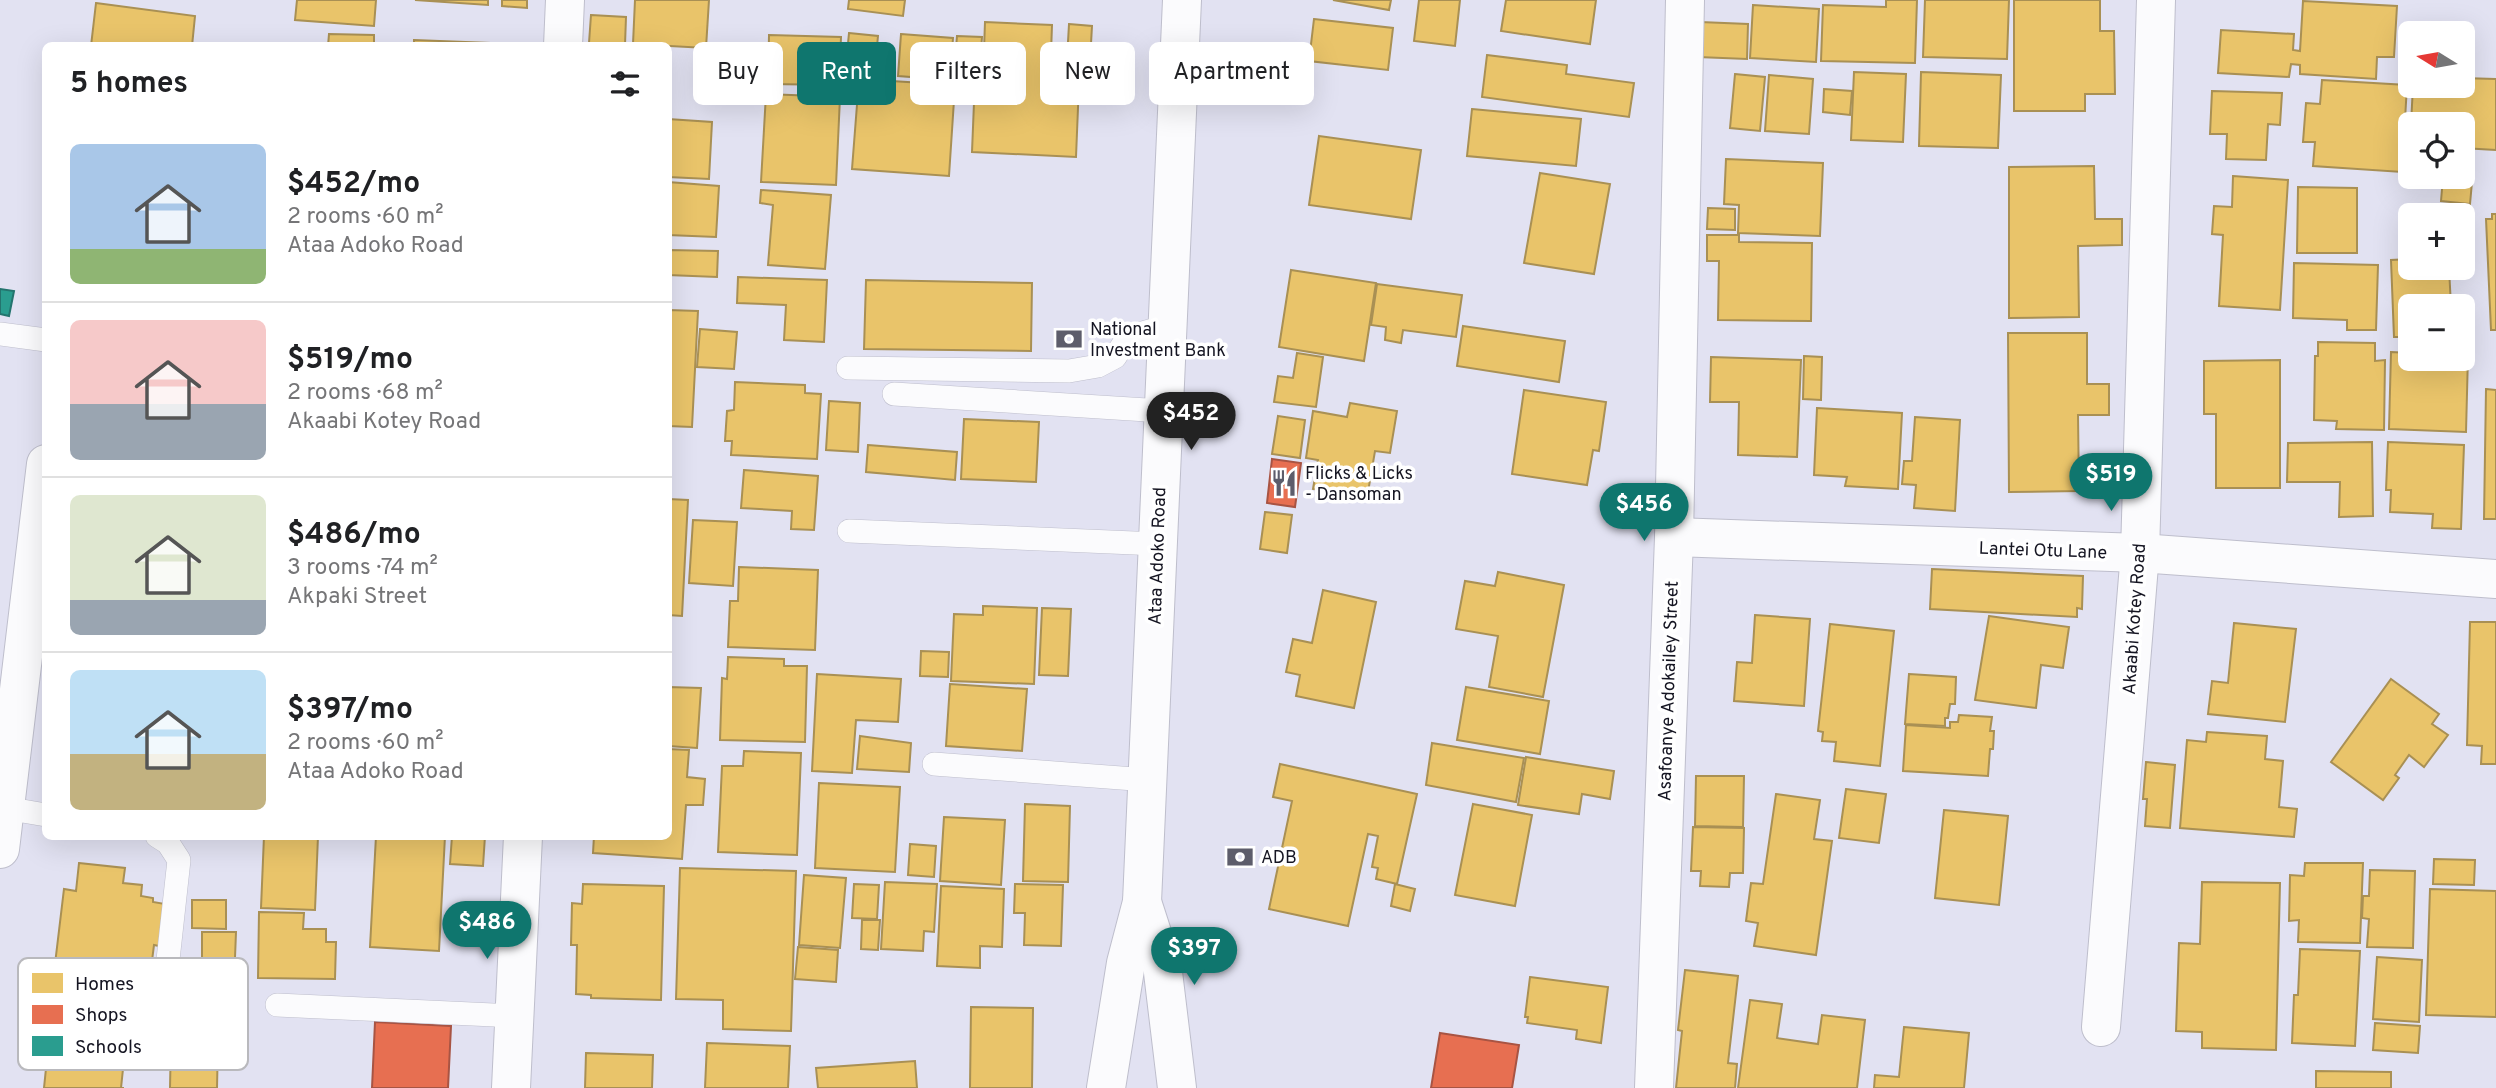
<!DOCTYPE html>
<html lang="en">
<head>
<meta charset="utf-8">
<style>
  :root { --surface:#fff; --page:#f6f6f6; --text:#202124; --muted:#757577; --line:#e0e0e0; --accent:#0f766e }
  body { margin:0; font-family:Overpass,sans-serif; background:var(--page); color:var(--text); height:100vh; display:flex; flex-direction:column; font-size:26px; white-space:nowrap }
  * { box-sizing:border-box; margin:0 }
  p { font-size:23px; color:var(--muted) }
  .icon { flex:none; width:38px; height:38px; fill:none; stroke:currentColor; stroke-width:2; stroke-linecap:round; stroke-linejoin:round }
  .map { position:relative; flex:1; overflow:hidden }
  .panel { position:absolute; left:42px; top:42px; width:630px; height:798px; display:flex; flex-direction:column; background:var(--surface); border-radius:10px; box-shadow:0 7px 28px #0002 }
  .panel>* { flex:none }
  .top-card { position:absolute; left:693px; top:42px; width:665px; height:63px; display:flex; gap:14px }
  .needle { width:46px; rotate:281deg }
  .buttons { position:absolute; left:2398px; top:21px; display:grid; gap:14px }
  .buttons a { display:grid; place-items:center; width:77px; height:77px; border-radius:10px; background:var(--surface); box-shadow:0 7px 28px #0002; font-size:35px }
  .price { position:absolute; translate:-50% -60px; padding:0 16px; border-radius:24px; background:var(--accent); color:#fff; font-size:23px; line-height:46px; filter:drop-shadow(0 2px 4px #0008) }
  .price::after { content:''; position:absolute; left:50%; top:42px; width:21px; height:16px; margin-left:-10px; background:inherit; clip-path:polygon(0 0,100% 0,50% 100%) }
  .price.selected { background:#222; color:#fff }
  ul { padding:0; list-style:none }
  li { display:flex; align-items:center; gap:21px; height:175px; padding:0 28px }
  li+li { border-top:2px solid var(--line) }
  li span { display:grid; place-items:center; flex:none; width:196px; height:140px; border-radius:10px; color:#555 }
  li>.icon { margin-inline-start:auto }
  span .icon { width:84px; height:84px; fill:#fffc; stroke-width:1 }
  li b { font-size:30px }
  h2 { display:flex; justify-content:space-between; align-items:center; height:84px; padding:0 28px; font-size:30px }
  .pill { padding:0 24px; border-radius:10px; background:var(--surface); box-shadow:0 7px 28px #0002; font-size:24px; line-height:63px }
  .pill.selected { background:var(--accent); color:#fff }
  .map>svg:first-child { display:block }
</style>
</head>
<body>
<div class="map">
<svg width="2496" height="1088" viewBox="0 0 2496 1088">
  <rect width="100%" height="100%" fill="#e2e2f2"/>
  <!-- homes -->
  <g fill="#e9c46a" stroke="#a99054" stroke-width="2">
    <polygon points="297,0 376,0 374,26 295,20"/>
    <polygon points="415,0 488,0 488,5"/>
    <polygon points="502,0 527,0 527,8 502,6"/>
    <polygon points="635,0 709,0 706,48 633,44"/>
    <polygon points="849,0 905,0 903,16 848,9"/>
    <polygon points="1333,0 1391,0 1389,10"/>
    <polygon points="1419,0 1460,0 1455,46 1414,41"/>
    <polygon points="1506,0 1596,0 1590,44 1501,31"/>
    <polygon points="1886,0 1917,0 1915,63 1821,61 1823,5 1886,7"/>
    <polygon points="1925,0 2009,0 2007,59 1923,57"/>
    <polygon points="2014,0 2100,0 2100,31 2114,31 2115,94 2085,94 2085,111 2014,111"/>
    <polygon points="2303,1 2397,6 2394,57 2377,57 2376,79 2300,74 2300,65 2291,64 2289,77 2218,73 2221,30 2294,34 2293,50 2300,51"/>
    <polygon points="96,3 195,16 192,46 91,46"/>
    <polygon points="1753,5 1819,9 1816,62 1750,58"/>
    <polygon points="591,15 626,17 625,45 589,43"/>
    <polygon points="1314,19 1393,28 1388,70 1309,61"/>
    <polygon points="985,22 1052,25 1050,82 1079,83 1076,157 972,152 975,78 983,78"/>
    <polygon points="1700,22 1748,24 1747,59 1698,57"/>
    <polygon points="1069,24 1092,26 1089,79 1066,78"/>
    <polygon points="849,33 878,36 874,77 845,74"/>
    <polygon points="329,34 374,35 374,43 402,46 328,46"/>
    <polygon points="901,34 953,38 950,80 898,76"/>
    <polygon points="769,35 841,37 839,85 768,84"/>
    <polygon points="957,36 982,37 979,76 974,76 973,85 953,83"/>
    <polygon points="414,40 490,43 490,46 414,46"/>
    <polygon points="1487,55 1567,65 1566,74 1634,83 1629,117 1482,97"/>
    <polygon points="1854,72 1906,74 1903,142 1851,140"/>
    <polygon points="1921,72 2001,75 1998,148 1919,146"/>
    <polygon points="1735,74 1765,77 1760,131 1730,128"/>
    <polygon points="1769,75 1813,79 1809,134 1765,131"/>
    <polygon points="2462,78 2496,79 2496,150 2462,148 2462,124 2411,124 2413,86 2462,86"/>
    <polygon points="859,79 955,85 949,176 852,169"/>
    <polygon points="2322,80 2407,85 2402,172 2313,166 2315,142 2303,142 2306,103 2320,104"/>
    <polygon points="1824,89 1852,91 1850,115 1823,112"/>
    <polygon points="2212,91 2282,93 2280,125 2268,124 2266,160 2226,159 2227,134 2210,134"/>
    <polygon points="766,94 840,97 836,185 761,182"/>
    <polygon points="1472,109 1581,119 1576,166 1467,156"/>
    <polygon points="668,119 712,122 709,179 668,177"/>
    <polygon points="1319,136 1421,150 1411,219 1309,205"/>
    <polygon points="1726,159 1823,163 1820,236 1738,233 1739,205 1724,204"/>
    <polygon points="2094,166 2095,219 2122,219 2122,245 2078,246 2079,317 2009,318 2009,167"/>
    <polygon points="2462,170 2473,171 2470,204 2441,201 2443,177 2462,177"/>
    <polygon points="1540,173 1610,184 1594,274 1524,263"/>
    <polygon points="2233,176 2288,180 2280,310 2219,306 2223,235 2212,234 2214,206 2232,207"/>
    <polygon points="668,182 719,186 716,237 668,235"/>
    <polygon points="2298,187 2357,188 2357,253 2297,253"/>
    <polygon points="761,190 831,195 825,269 768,265 773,205 760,203"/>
    <polygon points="1708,208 1735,209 1735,230 1707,229"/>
    <polygon points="2492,214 2496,214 2496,330 2491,330 2486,219 2492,219"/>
    <polygon points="1707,235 1739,235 1739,242 1812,243 1811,321 1718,320 1719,261 1707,261"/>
    <polygon points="668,250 718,251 717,277 668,275"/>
    <polygon points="2410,259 2410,268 2449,268 2451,306 2410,306 2410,337 2394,337 2391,260"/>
    <polygon points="2294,263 2378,265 2376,330 2347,330 2347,320 2293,318"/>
    <polygon points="1291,270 1376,283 1364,361 1279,347"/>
    <polygon points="738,277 827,280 824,342 784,340 786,305 737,303"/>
    <polygon points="866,280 1032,283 1031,351 864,349"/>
    <polygon points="1377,284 1462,295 1456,337 1403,330 1401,343 1385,340 1386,327 1371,325"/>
    <polygon points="668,310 698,311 692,427 668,426"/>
    <polygon points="1463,326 1565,341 1559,382 1457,366"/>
    <polygon points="700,329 737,332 734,369 697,367"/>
    <polygon points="2008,333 2087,333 2087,384 2109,384 2109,415 2078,415 2079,491 2009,492"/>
    <polygon points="2318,342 2375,343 2375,361 2385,360 2384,430 2336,429 2337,421 2314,420 2315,356 2318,356"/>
    <polygon points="2391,352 2410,353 2410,359 2462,359 2462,355 2468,355 2466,432 2389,429"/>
    <polygon points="1297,353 1323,357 1316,407 1274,402 1278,376 1293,378"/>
    <polygon points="1804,356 1822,357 1821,400 1803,399"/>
    <polygon points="1711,357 1801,360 1797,457 1738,455 1739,402 1710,402"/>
    <polygon points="2280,360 2280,488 2216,488 2216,414 2204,414 2204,361"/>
    <polygon points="735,382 805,385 805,393 821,394 817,459 731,455 732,441 725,441 727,411 734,410"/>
    <polygon points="2486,389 2496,390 2496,519 2484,519"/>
    <polygon points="1524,390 1606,402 1599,451 1593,450 1587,485 1512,474"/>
    <polygon points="829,401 860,403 858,452 826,450"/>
    <polygon points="1350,403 1397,411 1390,453 1375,451 1367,498 1313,489 1318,460 1306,458 1313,411 1347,417"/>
    <polygon points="1817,408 1902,413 1898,489 1845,486 1847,477 1814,475"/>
    <polygon points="1278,416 1305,420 1300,458 1272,454"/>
    <polygon points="1915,417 1960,420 1955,511 1914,508 1916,485 1902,484 1904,461 1912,461"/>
    <polygon points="964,419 1039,422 1036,482 961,479"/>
    <polygon points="2372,442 2373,516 2339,517 2340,482 2287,482 2288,443"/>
    <polygon points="2388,442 2464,445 2461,529 2432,528 2433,514 2390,512 2391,490 2386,490"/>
    <polygon points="868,445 957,452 955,480 866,472"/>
    <polygon points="744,470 818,476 814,530 791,529 792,511 741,508"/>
    <polygon points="668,499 688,500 682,616 668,615"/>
    <polygon points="1265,512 1292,515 1287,553 1260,549"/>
    <polygon points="693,520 737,522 733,586 689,583"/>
    <polygon points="739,567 818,570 815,650 728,647 730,601 738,601"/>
    <polygon points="1932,569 2083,576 2082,609 2077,608 2077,617 1930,609"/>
    <polygon points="1498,572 1564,585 1543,697 1489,687 1498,636 1456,629 1465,581 1495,586"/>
    <polygon points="1323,590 1376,602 1354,708 1296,696 1300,675 1286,672 1293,639 1312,643"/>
    <polygon points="983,606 1037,608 1034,684 951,681 954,614 983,615"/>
    <polygon points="1042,608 1071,609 1068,676 1039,675"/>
    <polygon points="1755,615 1810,619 1804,706 1734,701 1737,662 1752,663"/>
    <polygon points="1989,616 2069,627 2063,668 2041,665 2036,708 1975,700"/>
    <polygon points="2470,622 2496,622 2496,764 2481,764 2482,746 2467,745"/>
    <polygon points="2234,623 2296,629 2285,722 2208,714 2212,681 2228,683"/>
    <polygon points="1830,624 1894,631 1880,766 1834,761 1836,742 1822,741 1823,732 1818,731"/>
    <polygon points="921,651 949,652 948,677 920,676"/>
    <polygon points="728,657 784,659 784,666 807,666 805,742 720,740 722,678 727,679"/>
    <polygon points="817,674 901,679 898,722 856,720 852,773 812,771"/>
    <polygon points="1909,674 1956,677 1955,704 1950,704 1948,718 1945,718 1945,726 1905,724"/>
    <polygon points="2391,679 2439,714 2432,724 2448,735 2424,767 2409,755 2395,775 2399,778 2383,800 2331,762"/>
    <polygon points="950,684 1027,689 1022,751 946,746"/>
    <polygon points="668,687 701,688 697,748 668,746"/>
    <polygon points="1466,687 1549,701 1540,754 1457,740"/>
    <polygon points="1959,715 1992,717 1990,731 1994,731 1993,749 1990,749 1988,776 1903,771 1906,725 1950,728 1950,722 1958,722"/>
    <polygon points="2207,732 2267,736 2265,759 2283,761 2279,807 2297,809 2294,837 2180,828 2187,740 2206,742"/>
    <polygon points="860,736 911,743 909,772 857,769"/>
    <polygon points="1432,743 1524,758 1516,802 1426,785"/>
    <polygon points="668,749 689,750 687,777 705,779 703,805 686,805 682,859 593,853 594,836 668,836"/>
    <polygon points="744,751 801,753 797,855 718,852 722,766 743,766"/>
    <polygon points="1526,757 1614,771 1610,799 1582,794 1579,814 1518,805"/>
    <polygon points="2146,762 2175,765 2170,828 2145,826 2147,799 2143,799"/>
    <polygon points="1280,764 1417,794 1397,884 1376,879 1378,868 1372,867 1378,836 1368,834 1348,926 1269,909 1292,801 1273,797"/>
    <polygon points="1696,776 1744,776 1743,827 1695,826"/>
    <polygon points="819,783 900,787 895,872 815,868"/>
    <polygon points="1846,789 1886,794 1879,843 1839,838"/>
    <polygon points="1776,794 1820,800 1814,839 1832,841 1816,955 1754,946 1758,923 1746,921 1751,883 1763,884"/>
    <polygon points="1025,804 1070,806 1068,882 1023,881"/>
    <polygon points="1473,804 1532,815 1515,906 1455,895"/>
    <polygon points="1944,810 2008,816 1999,905 1935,898"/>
    <polygon points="944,817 1005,820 1001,885 940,881"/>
    <polygon points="1693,827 1744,828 1743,873 1730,873 1729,887 1700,886 1701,871 1691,871"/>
    <polygon points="264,836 318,836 315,910 261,908"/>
    <polygon points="376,836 445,836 439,951 370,947"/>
    <polygon points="452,836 485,836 483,866 450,864"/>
    <polygon points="910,844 936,846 934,877 908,875"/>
    <polygon points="2434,859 2475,860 2474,885 2433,884"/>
    <polygon points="79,863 125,868 123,883 142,885 141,896 153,898 153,902 165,904 159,946 154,945 147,1000 52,989 64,889 76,891"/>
    <polygon points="2305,863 2363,863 2360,943 2298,942 2299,920 2289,921 2290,875 2304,876"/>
    <polygon points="680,868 796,871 791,1031 723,1029 723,1000 676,999"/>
    <polygon points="2370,870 2415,871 2413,948 2367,947 2369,919 2362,918 2363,896 2369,896"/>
    <polygon points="804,875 846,878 840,948 799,945"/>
    <polygon points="885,882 937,884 934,932 924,931 923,951 881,949"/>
    <polygon points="2202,882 2280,883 2276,1050 2202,1048 2202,1032 2176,1031 2179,943 2200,944"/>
    <polygon points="583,884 664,886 661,1000 591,998 591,995 576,994 577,945 571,945 572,903 582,904"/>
    <polygon points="854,884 879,885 877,919 852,918"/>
    <polygon points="1015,884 1063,885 1061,946 1024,945 1025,913 1014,913"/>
    <polygon points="1395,884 1415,889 1410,911 1391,906"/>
    <polygon points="941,886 1004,889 1002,947 980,946 980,968 937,966"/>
    <polygon points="2430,889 2496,891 2496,1017 2426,1015"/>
    <polygon points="192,900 226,900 226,929 192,928"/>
    <polygon points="259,912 304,913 303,929 326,929 326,942 336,942 335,979 258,978"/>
    <polygon points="862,920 880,920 878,950 861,949"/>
    <polygon points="202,932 236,932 234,983 202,983"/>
    <polygon points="798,947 838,950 836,982 795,979"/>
    <polygon points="2300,949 2360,951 2355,1046 2292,1043 2294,995 2298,995"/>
    <polygon points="2377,957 2422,960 2419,1022 2373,1019"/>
    <polygon points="1685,970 1738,976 1728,1063 1737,1064 1735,1088 1676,1088 1682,1031 1678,1030"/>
    <polygon points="1530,977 1608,987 1601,1043 1576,1039 1577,1030 1527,1023 1528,1017 1525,1017"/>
    <polygon points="1750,1000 1782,1004 1777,1038 1818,1044 1822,1015 1865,1020 1857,1088 1738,1088"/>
    <polygon points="971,1007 1033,1008 1032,1088 970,1088"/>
    <polygon points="2375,1023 2420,1026 2418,1053 2373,1050"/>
    <polygon points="1904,1027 1969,1033 1964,1088 1874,1088 1875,1075 1899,1077"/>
    <polygon points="171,1039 218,1041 217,1088 170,1088"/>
    <polygon points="707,1043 790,1046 788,1088 705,1088"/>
    <polygon points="48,1049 105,1056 104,1067 123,1069 121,1088 124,1088 44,1088"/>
    <polygon points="586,1053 653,1055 652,1088 585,1088"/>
    <polygon points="915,1061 917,1088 818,1088 816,1068"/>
    <polygon points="2316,1071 2391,1072 2391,1088 2316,1088"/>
  </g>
  <!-- shops -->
  <g fill="#e76f51" stroke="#a85443" stroke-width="2">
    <polygon points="1272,459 1301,463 1295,507 1267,503"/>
    <polygon points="375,1022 451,1026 448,1088 372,1088"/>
    <polygon points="1440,1033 1519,1045 1512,1088 1431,1088"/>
  </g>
  <!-- schools -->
  <polygon fill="#2a9d8f" stroke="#24746e" stroke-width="2" points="0,289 14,291 9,316 0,314"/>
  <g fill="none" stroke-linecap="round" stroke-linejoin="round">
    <defs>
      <g id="service">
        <polyline points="0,334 46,340"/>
        <polyline points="848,368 1069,371 1098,366 1115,357 1124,343 1135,335 1167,326"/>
        <polyline points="894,394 1163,411"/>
        <polyline points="849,531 1158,544"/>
        <polyline points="934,764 1148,780"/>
        <polyline points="5,808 46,815"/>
        <polyline points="157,836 168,843 179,860 165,987"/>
        <polyline points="277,1005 514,1016"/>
      </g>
      <g id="minor">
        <polyline points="563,46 565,0"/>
        <polyline points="1674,537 2140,553 2496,579"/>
        <polyline points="0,849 46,464"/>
        <polyline points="2101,1027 2140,553 2156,0"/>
        <polyline points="511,1088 523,836"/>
        <polyline points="1654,1088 1674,537 1685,0"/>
      </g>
      <g id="secondary">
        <polyline points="1142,902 1162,964 1177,1088"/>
        <polyline points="1106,1088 1126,963 1142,902 1182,0"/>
      </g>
    </defs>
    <!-- service casing -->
    <use href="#service" stroke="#bebecc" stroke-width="24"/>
    <!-- minor casing -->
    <use href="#minor" stroke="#bebecc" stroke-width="40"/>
    <!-- secondary casing -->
    <use href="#secondary" stroke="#bebecc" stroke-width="40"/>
    <!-- service -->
    <use href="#service" stroke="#fbfbfd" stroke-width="23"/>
    <!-- minor -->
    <use href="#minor" stroke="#fbfbfd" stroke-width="38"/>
    <!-- secondary -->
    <use href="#secondary" stroke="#fbfbfd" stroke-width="38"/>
  </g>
  <!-- icons -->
  <defs>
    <symbol id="bank-bare" viewBox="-9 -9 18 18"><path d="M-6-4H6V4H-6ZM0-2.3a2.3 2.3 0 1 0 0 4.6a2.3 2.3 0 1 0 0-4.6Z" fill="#5d5d6b" stroke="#fff" stroke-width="2.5" paint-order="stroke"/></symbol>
    <symbol id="restaurant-bare" viewBox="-9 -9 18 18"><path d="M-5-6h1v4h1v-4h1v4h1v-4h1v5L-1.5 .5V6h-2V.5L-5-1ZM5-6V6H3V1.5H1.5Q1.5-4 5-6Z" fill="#5d5d6b" stroke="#fff" stroke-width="2.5" paint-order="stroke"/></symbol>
  </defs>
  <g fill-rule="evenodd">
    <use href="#bank-bare" x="1050" y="320" width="38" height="38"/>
    <use href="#restaurant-bare" x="1265" y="464" width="38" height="38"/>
    <use href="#bank-bare" x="1221" y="838" width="38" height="38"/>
  </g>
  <g text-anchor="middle" stroke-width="7" stroke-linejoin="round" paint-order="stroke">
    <!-- poi labels -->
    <g font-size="18" fill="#151522" stroke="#fff" text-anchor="start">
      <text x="1090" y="335">National<tspan x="1090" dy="21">Investment Bank</tspan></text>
      <text x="1305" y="479">Flicks &amp; Licks<tspan x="1305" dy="21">- Dansoman</tspan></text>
      <text x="1261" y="863">ADB</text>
    </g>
    <!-- street labels -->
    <g font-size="18" fill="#151522" stroke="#fff">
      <text transform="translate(2043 550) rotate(2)" y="6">Lantei Otu Lane</text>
      <text transform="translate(1157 556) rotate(-88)" y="6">Ataa Adoko Road</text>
      <text transform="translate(2134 619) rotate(-86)" y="6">Akaabi Kotey Road</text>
      <text transform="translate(1668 691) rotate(-88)" y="6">Asafoanye Adokailey Street</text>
    </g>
  </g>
  <!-- legend -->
  <rect x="18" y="958" width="230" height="112" rx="10" fill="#fff" stroke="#b9b9bd" stroke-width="2"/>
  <rect x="32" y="973" width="31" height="20" fill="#e9c46a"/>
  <rect x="32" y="1005" width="31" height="19" fill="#e76f51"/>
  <rect x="32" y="1036" width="31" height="20" fill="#2a9d8f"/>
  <g font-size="19" fill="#151522">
    <text x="75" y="990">Homes</text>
    <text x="75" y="1021">Shops</text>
    <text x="75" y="1053">Schools</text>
  </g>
</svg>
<div class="buttons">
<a><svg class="needle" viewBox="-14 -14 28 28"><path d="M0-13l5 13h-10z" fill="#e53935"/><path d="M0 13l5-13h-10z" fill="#757577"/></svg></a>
<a><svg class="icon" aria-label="locate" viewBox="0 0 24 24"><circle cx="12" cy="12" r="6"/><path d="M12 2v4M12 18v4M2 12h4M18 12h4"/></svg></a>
<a>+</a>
<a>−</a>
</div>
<b class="price selected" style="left:1191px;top:452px">$452</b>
<b class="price" style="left:2111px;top:513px">$519</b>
<b class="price" style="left:1644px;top:543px">$456</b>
<b class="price" style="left:487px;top:961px">$486</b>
<b class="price" style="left:1194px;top:987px">$397</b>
<div class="top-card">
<a class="pill">Buy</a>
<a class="pill selected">Rent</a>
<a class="pill">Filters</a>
<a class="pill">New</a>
<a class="pill">Apartment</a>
</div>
<section class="panel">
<h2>5 homes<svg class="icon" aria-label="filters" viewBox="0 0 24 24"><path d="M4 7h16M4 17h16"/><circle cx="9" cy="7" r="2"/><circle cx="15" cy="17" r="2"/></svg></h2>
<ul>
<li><span style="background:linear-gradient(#a9c7e8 75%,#8fb573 0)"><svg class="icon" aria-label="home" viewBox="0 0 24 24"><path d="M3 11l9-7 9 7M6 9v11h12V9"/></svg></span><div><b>$452/mo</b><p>2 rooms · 60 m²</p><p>Ataa Adoko Road</p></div></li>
<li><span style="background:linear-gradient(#f6c9c9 60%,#9aa5b1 0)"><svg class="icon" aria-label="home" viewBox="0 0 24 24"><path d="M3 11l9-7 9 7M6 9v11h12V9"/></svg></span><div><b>$519/mo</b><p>2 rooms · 68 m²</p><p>Akaabi Kotey Road</p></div></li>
<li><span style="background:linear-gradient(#dfe7d0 75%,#9aa5b1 0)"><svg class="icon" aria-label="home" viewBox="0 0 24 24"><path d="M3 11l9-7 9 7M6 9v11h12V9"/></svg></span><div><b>$486/mo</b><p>3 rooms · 74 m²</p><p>Akpaki Street</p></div></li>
<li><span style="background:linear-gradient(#bfe0f5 60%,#c2b280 0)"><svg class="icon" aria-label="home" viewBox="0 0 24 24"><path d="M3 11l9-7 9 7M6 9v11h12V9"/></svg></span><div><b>$397/mo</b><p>2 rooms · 60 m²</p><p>Ataa Adoko Road</p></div></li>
</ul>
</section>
</div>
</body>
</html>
